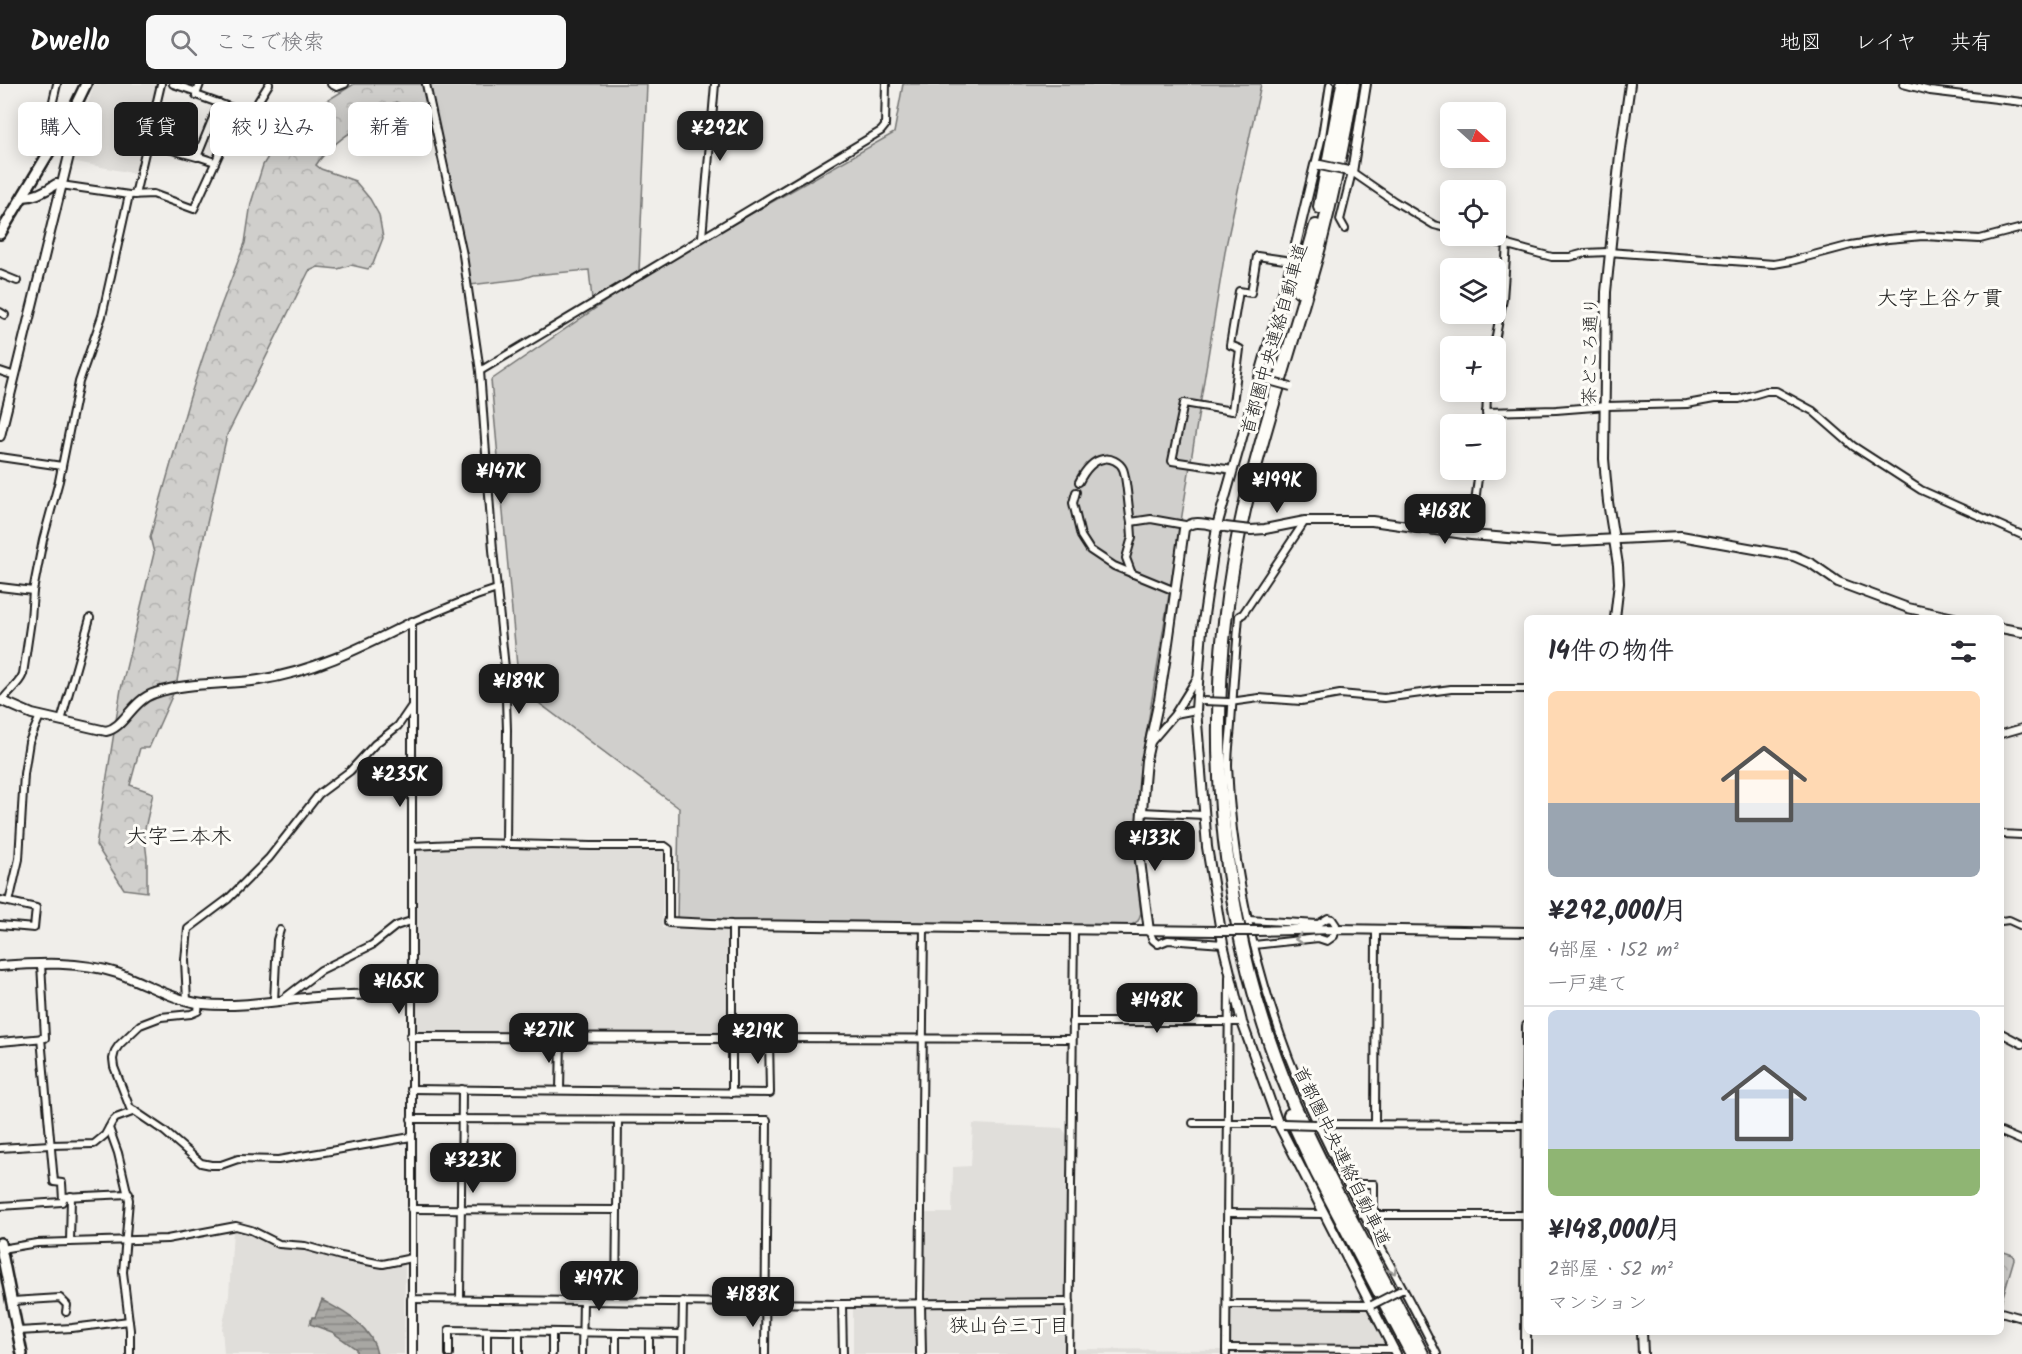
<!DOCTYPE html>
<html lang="ja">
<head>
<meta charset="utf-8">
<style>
  :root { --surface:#fff; --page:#f7f7f7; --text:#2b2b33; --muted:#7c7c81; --line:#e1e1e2; --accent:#1c1c1c }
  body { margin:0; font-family:Kalam,"Klee One",sans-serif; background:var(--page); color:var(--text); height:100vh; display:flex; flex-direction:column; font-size:22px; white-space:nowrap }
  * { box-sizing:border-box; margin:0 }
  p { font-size:20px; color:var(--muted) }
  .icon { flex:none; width:33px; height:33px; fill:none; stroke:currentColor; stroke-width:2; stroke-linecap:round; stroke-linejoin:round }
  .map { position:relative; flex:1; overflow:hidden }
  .side { position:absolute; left:1524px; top:531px; width:480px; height:720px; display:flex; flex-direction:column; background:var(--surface); border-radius:9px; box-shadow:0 3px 15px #0003 }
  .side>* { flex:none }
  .banner { position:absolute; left:18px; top:18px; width:570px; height:54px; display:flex; gap:12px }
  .needle { width:39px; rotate:111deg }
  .tools { position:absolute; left:1440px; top:18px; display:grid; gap:12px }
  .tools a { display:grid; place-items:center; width:66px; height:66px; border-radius:9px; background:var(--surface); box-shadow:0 3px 15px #0003; font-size:30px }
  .price { position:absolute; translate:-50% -51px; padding:0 14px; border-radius:12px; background:var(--accent); color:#fff; font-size:20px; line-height:39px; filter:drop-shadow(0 2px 3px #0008) }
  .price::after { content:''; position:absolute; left:50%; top:36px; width:18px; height:14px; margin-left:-9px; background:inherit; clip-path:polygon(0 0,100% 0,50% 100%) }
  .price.selected { background:#222; color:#fff }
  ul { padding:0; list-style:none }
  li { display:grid; align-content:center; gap:12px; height:318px; padding:0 24px }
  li+li { border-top:2px solid var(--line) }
  li span { display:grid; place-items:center; height:186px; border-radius:9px; color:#555 }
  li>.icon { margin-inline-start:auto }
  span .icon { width:108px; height:108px; fill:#fffc; stroke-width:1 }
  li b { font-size:26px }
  h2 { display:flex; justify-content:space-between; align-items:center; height:72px; padding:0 24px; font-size:26px }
  .tag { padding:0 21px; border-radius:9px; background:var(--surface); box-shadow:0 3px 15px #0003; font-size:21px; line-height:54px }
  .tag.selected { background:var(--accent); color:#fff }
  header { display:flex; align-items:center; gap:36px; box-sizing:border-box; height:84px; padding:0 30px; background:var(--accent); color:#fff }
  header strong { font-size:28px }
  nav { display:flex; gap:33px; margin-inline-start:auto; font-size:21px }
  .search { width:420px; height:54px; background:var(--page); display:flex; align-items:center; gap:15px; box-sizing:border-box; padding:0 21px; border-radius:9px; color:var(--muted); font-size:22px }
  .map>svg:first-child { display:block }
</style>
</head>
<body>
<header>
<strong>Dwello</strong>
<div class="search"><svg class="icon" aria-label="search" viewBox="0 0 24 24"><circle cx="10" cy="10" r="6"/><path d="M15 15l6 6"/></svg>ここで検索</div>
<nav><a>地図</a><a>レイヤ</a><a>共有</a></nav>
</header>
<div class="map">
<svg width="2022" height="1270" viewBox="0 0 2022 1270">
  <defs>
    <pattern id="forest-crowns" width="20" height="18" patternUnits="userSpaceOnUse" patternTransform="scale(1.5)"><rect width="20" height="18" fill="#d0cfcc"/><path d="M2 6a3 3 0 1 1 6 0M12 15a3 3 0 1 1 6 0" fill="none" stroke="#b2b1af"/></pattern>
    <pattern id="water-rules" width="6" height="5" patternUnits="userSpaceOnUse" patternTransform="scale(1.5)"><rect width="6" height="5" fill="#a8a7a3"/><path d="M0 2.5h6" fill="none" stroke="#888784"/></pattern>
  </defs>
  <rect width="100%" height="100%" fill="#f0eeea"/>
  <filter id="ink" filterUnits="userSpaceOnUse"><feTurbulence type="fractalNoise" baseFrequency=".0167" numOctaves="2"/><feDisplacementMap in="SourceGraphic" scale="12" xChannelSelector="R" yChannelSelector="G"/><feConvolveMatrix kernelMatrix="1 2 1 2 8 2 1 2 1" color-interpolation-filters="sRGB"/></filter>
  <g filter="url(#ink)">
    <!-- built -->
    <g fill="#e0deda">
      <polygon points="94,0 159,0 137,90 71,77"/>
      <polygon points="414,763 662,765 664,768 662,844 730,844 730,945 725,950 418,949 414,946"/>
      <polygon points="973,1040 1062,1044 1067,1051 1068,1265 1228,1266 1230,1222 1369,1223 1394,1270 853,1270 853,1221 922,1221 923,1129 952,1129 953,1083 971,1082"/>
      <polygon points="233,1146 242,1146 277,1163 306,1164 378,1181 405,1178 404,1270 224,1270 222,1244 229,1211"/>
    </g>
    <!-- grass -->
    <g fill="#d0cfcc" stroke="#767674" stroke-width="1.5">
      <polygon points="427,0 647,0 639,187 592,215 589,186 533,191 521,195 470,201"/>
      <polygon points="903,0 1261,0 1226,162 1141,682 1135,776 1141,829 1138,837 1130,842 677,837 679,724 519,604 491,296 650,187 894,49"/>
    </g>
    <!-- forest -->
    <g fill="url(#forest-crowns)" stroke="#767674" stroke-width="1.5">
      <path d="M354 0H423L433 44 421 50 419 48 424 40 421 28 396 18C382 24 374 29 372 45 366 48 364 45 358 46 346 48 323 70 316 81L321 85 355 97 370 115 379 131 383 154 373 180 368 185 351 181 338 185 318 183 309 187 227 351 196 488 176 603 149 664H140L130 701 153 709 144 749 147 774V808L124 805 96 761 121 605 154 469 150 453 189 316 212 245 245 159 251 119 263 81 286 42Z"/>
      <polygon points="2001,1167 2013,1171 2014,1175 2001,1219"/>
    </g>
    <!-- water -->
    <path fill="url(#water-rules)" stroke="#706f6d" stroke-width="1.5" d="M322 1216C344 1228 372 1242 377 1270H356V1265L332 1248 310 1240 312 1233H315Z"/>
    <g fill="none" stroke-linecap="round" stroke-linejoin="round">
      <defs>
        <g id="minor">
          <polyline points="173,0 197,8"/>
          <polyline points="200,0 196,11 246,29"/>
          <polyline points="331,0 337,3 345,0"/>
          <polyline points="426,0 463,171 480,287 493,466 505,584 507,646 506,760"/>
          <polyline points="1903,0 1930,7 2022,18"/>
          <polyline points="147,59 197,73 219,19"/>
          <polyline points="50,67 44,61 44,55 57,0"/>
          <polyline points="197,72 215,78"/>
          <polyline points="1315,81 1322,52 1330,0"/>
          <polyline points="61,101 129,111 153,110 194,125 226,55 237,37 254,24 269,0"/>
          <polyline points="135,111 161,0"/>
          <polyline points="1345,145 1340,136 1352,88 1394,117 1434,141 1450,145"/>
          <polyline points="1474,152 1552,173 1570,173 1585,169 1608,168 1774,180 1791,177 1851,161 1888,155 1923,152 1980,155 2022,144"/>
          <polyline points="702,153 715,0"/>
          <polyline points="0,190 17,197"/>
          <polyline points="0,228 5,231"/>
          <polyline points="1494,262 1503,215 1507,160"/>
          <polyline points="0,287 15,292"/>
          <polyline points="480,287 881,47 885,42 886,0"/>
          <polyline points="1486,328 1556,326 1607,322 1687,320 1714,315 1739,315 1766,307 1776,307 1813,327 1853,362 1921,406 2022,451"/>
          <polyline points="1486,340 1487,308"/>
          <polyline points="0,373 62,382"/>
          <polyline points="1233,386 1172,377 1184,319 1232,327 1240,265 1230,261 1239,207 1251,209 1257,172 1292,177"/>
          <path d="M1079 398C1084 388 1091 377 1103 375 1110 373 1120 378 1123 385 1127 394 1128 425 1131 438L1151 435 1185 441"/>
          <polyline points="1076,408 1073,419 1081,452 1090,466 1114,482 1175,507"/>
          <path d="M1305 437 1243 530 1239 532C1236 568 1233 605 1231 641 1230 654 1228 668 1228 682 1232 780 1254 881 1289 974 1329 1077 1388 1171 1437 1270"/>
          <polyline points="1131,438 1132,453 1126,474 1132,490"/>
          <polyline points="1471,451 1479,386"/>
          <polyline points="0,503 33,507"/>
          <polyline points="497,505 476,512 412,538 412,1215 842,1220 1070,1218"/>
          <path d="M2 617C8 607 19 601 23 590L31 536 33 507 43 456 59 397 79 298 102 232 129 111"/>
          <polyline points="1230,618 1259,614 1301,617 1340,610 1384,614 1451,605 1527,605"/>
          <polyline points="1175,630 1196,626"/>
          <polyline points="61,637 90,534"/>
          <polyline points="2001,650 2022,644"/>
          <polyline points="1151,658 1174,631 1197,594"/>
          <polyline points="1142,728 1204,731"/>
          <polyline points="2001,750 2022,751"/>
          <polyline points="412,762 476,759 591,762 665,762 669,765 669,838"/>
          <polyline points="0,816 36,824 34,844 0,841"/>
          <polyline points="9,818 19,775 24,690 29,658 40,632"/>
          <polyline points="1248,836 1318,840 1328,834 1332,835 1336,841 1334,852 1327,857 1318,854 1254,861"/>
          <polyline points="2001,837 2009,836 2022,842"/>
          <polyline points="732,841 732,1009"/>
          <polyline points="1149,847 1153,856 1158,860 1168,856 1223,860"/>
          <polyline points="282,916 321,886 372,861 396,842 411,837"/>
          <polyline points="187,917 185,876 188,845 228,815 269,774 319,710 350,687 375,660 398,642 411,623"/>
          <polyline points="274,917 277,856 280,846"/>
          <polyline points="199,919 198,927 191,930 161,933 140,941 119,961 115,967 113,975 114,983 130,1024 164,1047 201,1079 211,1081 221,1081 238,1075 278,1076 411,1053"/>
          <polyline points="1072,938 1242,938"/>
          <polyline points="2001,949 2022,960"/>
          <polyline points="732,954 1071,955"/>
          <polyline points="0,958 45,954 41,879"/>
          <polyline points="411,1005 770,1009 769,953"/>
          <polyline points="560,1006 561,954"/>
          <polyline points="411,1035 767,1036 765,1270"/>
          <polyline points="1193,1039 1278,1039"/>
          <polyline points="1318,1040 1526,1041"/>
          <polyline points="1375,1040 1376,847"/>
          <polyline points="109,1044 118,1069 129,1116 123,1188 130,1246 130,1270"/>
          <polyline points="2001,1048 2022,1057"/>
          <polyline points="0,1064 50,1061 94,1060 105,1051 112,1038 116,1034 135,1027"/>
          <polyline points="1347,1100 1374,1100 1374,1131"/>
          <polyline points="63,1113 129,1110"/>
          <polyline points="0,1122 62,1118 63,1116 62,1099 54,1098 41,954"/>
          <polyline points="411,1125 617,1126"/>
          <polyline points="1228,1129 1323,1130"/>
          <polyline points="1362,1131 1526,1131"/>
          <polyline points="70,1158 71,1112"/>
          <polyline points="1,1165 37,1159 167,1155 236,1142 251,1146 279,1160 305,1162 341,1172 377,1179 383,1180 412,1174"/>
          <polyline points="460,1215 462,1005"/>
          <polyline points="12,1217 60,1214 67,1221 66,1228"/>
          <polyline points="616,1217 618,1036"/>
          <polyline points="920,1219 924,843"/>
          <polyline points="842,1220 843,1270"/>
          <polyline points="1227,1220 1372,1221"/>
          <polyline points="2001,1228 2022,1234"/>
          <polyline points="18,1247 72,1244 129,1237"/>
          <polyline points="552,1248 552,1270"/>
          <polyline points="616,1249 616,1270"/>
          <polyline points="1226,1264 1394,1265"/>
          <polyline points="449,1270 449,1246 682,1250"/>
          <polyline points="487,1270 487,1247"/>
          <polyline points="519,1270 519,1247"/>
          <polyline points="582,1270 583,1216"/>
          <polyline points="649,1270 649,1250"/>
          <polyline points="682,1270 683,1217"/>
          <polyline points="1069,1270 1074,846"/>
          <polyline points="1226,1270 1229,893"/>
        </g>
        <g id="tertiary">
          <polyline points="1320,81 1315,81 1292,177 1217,442 1202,545 1196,626 1207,763 1223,860 1242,938 1278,1039 1396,1270"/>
          <polyline points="1348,87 1352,88 1366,0"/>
          <path d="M23 113C35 113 46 107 56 100L61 101"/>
          <polyline points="0,352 75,47 69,35"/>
          <polyline points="1251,446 1265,445 1305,437 1372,437 1471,451 1556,458 1681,452 1794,472 1812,480 1838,498 1908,524 1954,534"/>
          <polyline points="1615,534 1619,499 1618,481 1608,418 1604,375 1606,208 1620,71 1630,0"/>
          <polyline points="2001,544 2022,548"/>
          <path d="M0 616 32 630 106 647C124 644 132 616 155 609 187 598 225 601 259 596 316 587 362 563 412 538"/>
          <polyline points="669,838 732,841 1217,847"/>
          <path d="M1149 847 1139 769 1144 699 1146 676 1159 616 1167 566 1184 445C1192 434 1210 441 1222 443"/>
          <polyline points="1256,847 1336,845 1527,848"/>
          <path d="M0 882C40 879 79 877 117 889 146 899 172 916 203 920 240 924 279 916 316 913 348 910 379 910 411 910"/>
          <polyline points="411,953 732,954"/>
          <polyline points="920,1219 921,1270"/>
          <polyline points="1642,1248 1643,1270"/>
          <polyline points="412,1270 412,1215"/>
          <polyline points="1526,1270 1527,942"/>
        </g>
        <g id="secondary">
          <polyline points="0,150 69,35 86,0"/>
          <polyline points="0,1159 22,1270"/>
        </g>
        <g id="motorway">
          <path d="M1353 0C1344 55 1333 109 1319 163 1295 251 1265 337 1244 426 1199 622 1214 835 1294 1021 1332 1106 1380 1187 1422 1270"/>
          <polyline points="1320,123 1343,0"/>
          <polyline points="1298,206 1316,142"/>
          <polyline points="1290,1031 1317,1089 1412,1270"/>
        </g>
      </defs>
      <!-- minor casing -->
      <use href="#minor" stroke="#1c1c1c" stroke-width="10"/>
      <!-- tertiary casing -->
      <use href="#tertiary" stroke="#1c1c1c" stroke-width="12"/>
      <!-- secondary casing -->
      <use href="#secondary" stroke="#1c1c1c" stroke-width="14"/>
      <!-- motorway casing -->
      <use href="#motorway" stroke="#1c1c1c" stroke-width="16"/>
      <!-- minor -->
      <use href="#minor" stroke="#fdfcf7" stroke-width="6"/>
      <!-- tertiary -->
      <use href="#tertiary" stroke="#fdfcf7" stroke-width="8"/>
      <!-- secondary -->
      <use href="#secondary" stroke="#fdfcf7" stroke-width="9"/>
      <!-- motorway -->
      <use href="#motorway" stroke="#fdfcf7" stroke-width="12"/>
      <defs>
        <g id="minor-bridge">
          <polyline points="1262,295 1291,303"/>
          <polyline points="1203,617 1229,618"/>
          <polyline points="1372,1221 1403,1205"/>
        </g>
        <g id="tertiary-bridge">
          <polyline points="1320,81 1348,87"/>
          <polyline points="1225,443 1251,446"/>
          <polyline points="1217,847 1256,847"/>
          <polyline points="1283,1040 1316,1041"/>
        </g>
      </defs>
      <!-- minor-bridge casing -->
      <use href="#minor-bridge" stroke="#1c1c1c" stroke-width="10" stroke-linecap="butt"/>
      <!-- tertiary-bridge casing -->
      <use href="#tertiary-bridge" stroke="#1c1c1c" stroke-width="12" stroke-linecap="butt"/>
      <!-- minor-bridge -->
      <use href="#minor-bridge" stroke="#fdfcf7" stroke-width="6"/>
      <!-- tertiary-bridge -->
      <use href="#tertiary-bridge" stroke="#fdfcf7" stroke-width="8"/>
    </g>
    <!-- one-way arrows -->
    <defs><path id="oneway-chevron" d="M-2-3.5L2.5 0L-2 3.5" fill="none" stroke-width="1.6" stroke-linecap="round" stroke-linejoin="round" transform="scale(1.5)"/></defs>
    <g stroke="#989794">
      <use href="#oneway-chevron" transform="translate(1299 855) rotate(174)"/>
      <use href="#oneway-chevron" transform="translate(1393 1186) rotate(61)"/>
    </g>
  </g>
  <g text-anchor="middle" stroke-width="6" stroke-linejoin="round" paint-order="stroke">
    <!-- street labels -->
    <g font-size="18" fill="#1c1c1c" stroke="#fdfcf7">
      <text transform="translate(1274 255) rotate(-74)" y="6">首都圏中央連絡自動車道</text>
      <text transform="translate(1590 267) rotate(-89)" y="6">茶どころ通り</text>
      <text transform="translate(1342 1072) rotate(64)" y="6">首都圏中央連絡自動車道</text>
    </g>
    <!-- neighbourhood labels -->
    <g font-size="20" fill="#1c1c1c" stroke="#fdfcf7">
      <text x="1009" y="1248">狭山台三丁目</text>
    </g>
    <!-- quarter labels -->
    <g font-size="21" fill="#1c1c1c" stroke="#fdfcf7">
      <text x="1940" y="221">大字上谷ケ貫</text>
      <text x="179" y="759">大字二本木</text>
    </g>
  </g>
</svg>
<div class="tools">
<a><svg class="needle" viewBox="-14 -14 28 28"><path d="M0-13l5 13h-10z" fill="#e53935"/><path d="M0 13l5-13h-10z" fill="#7c7c81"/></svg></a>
<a><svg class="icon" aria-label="locate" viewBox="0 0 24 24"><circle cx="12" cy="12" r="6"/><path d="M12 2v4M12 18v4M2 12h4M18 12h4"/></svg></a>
<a><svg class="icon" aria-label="layers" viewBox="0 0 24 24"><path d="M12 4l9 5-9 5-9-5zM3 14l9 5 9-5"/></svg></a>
<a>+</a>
<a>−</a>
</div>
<b class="price selected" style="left:720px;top:78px">¥292K</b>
<b class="price" style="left:501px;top:421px">¥147K</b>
<b class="price" style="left:1277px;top:430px">¥199K</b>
<b class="price" style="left:1445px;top:461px">¥168K</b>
<b class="price" style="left:519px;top:631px">¥189K</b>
<b class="price" style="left:400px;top:724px">¥235K</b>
<b class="price" style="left:1155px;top:788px">¥133K</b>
<b class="price" style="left:399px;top:931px">¥165K</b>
<b class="price" style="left:1157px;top:950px">¥148K</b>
<b class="price" style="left:549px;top:980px">¥271K</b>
<b class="price" style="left:758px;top:981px">¥219K</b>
<b class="price" style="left:473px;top:1110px">¥323K</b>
<b class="price" style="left:599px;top:1228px">¥197K</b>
<b class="price" style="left:753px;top:1244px">¥188K</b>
<div class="banner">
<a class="tag">購入</a>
<a class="tag selected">賃貸</a>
<a class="tag">絞り込み</a>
<a class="tag">新着</a>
</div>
<section class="side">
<h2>14件の物件<svg class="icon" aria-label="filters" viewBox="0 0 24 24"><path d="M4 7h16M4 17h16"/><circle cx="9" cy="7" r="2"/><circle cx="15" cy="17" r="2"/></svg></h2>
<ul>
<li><span style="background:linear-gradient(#ffd9b3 60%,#9aa5b1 0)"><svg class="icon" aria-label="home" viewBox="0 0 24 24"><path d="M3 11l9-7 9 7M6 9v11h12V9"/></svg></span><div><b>¥292,000/月</b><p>4部屋 · 152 m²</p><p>一戸建て</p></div></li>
<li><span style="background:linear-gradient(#c9d6e8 75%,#8fb573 0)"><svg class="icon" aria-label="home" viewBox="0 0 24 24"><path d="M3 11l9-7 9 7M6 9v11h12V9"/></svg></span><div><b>¥148,000/月</b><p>2部屋 · 52 m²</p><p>マンション</p></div></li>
</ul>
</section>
</div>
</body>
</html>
